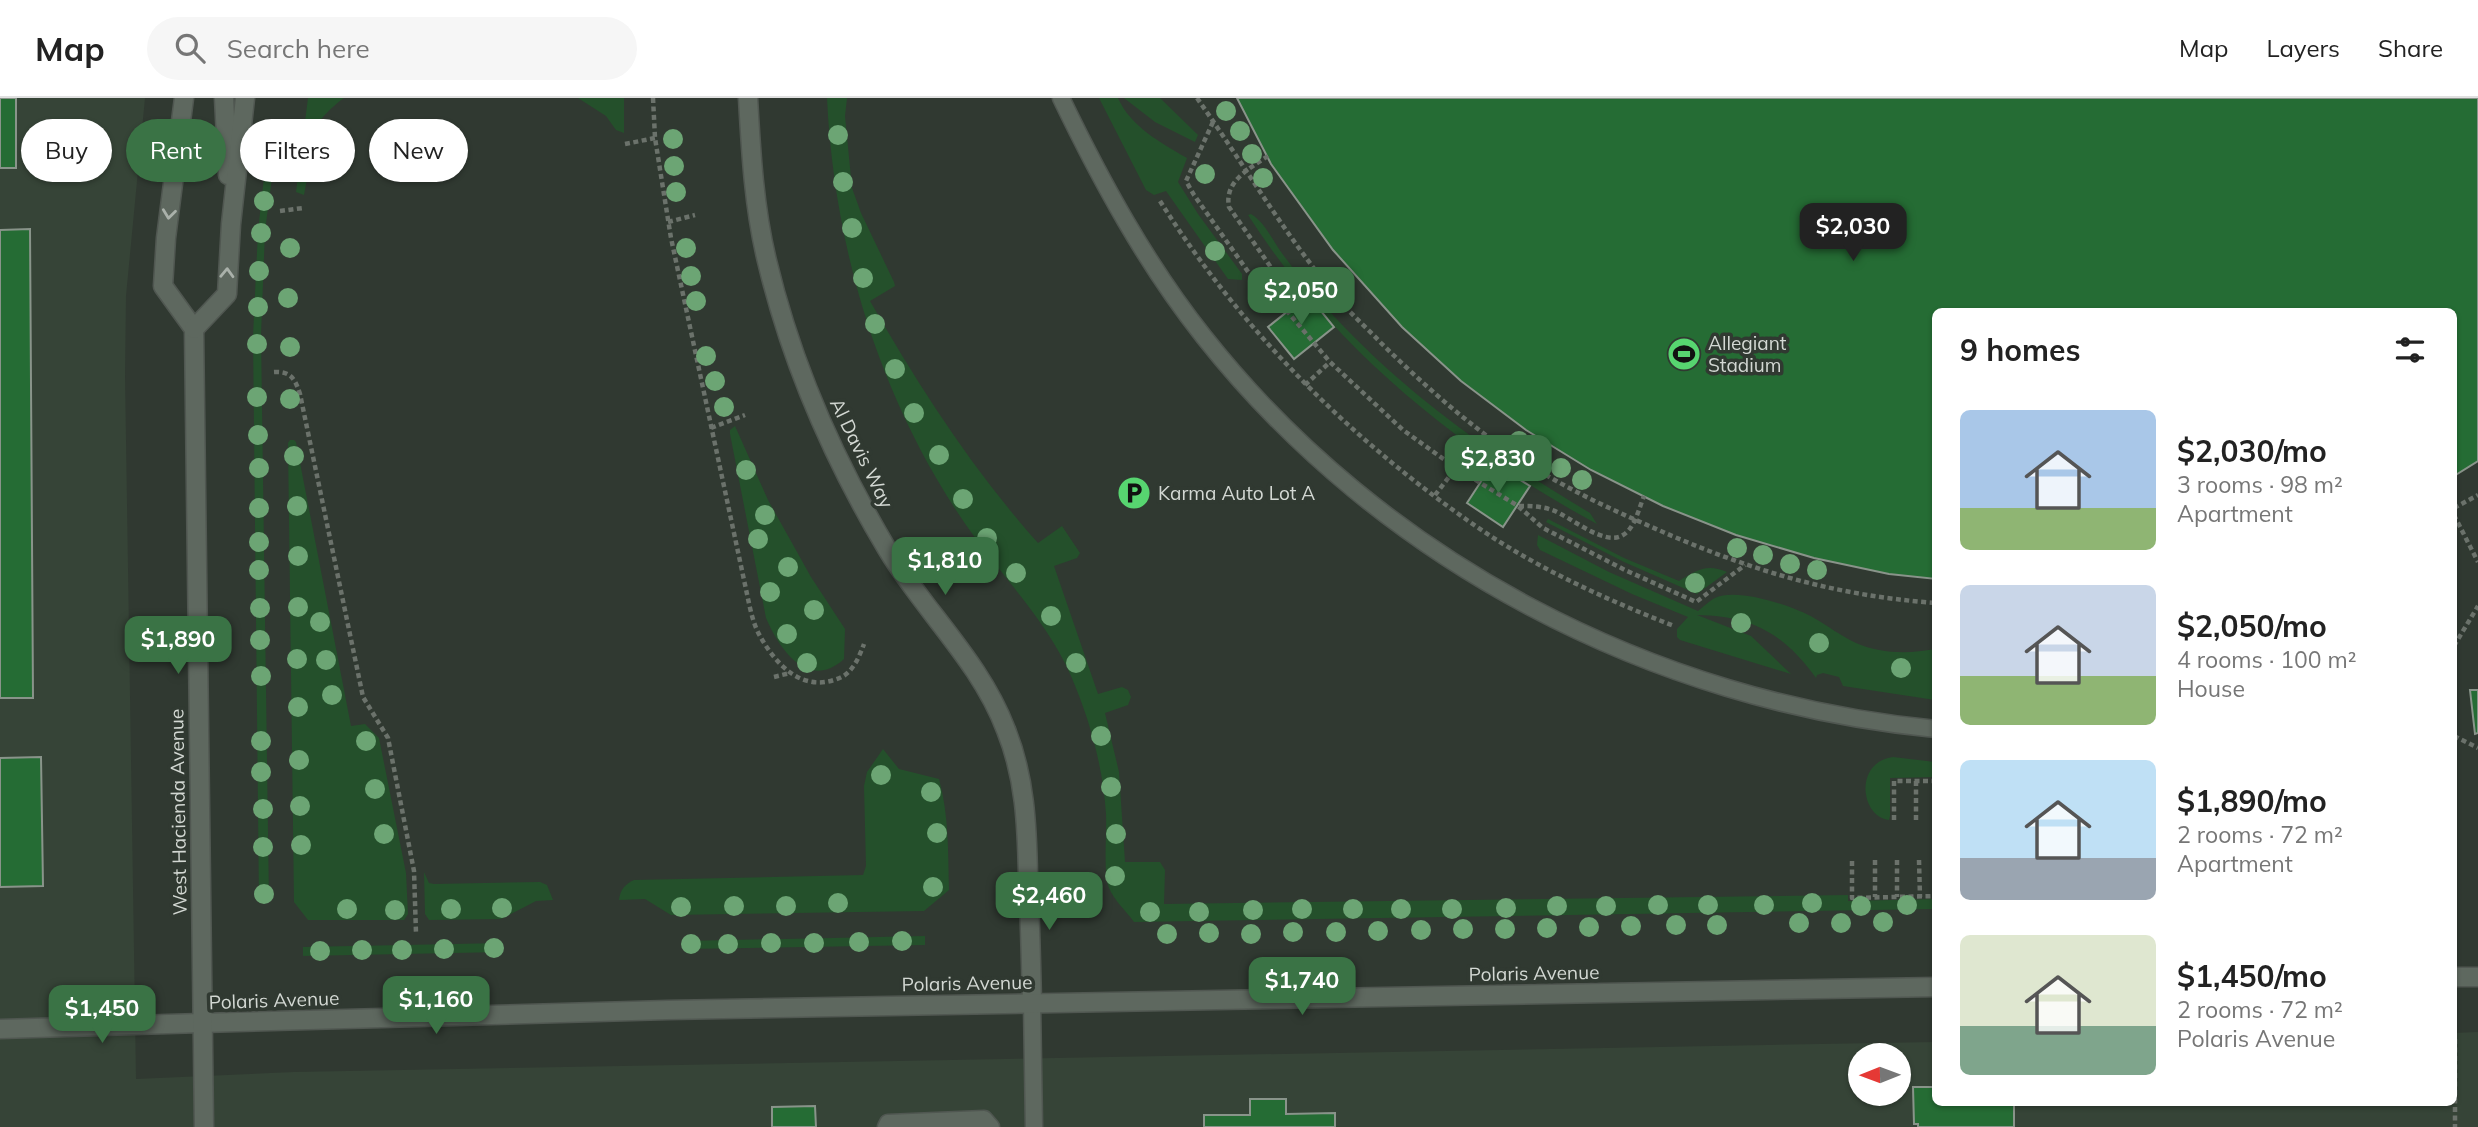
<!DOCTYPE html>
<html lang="en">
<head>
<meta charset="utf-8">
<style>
  :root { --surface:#fff; --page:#f6f6f6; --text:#222; --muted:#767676; --line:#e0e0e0; --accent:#3a7345 }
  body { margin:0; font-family:Mulish,sans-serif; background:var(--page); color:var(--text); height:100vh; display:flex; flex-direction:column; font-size:26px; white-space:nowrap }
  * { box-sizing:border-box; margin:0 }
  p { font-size:23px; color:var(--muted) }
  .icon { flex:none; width:38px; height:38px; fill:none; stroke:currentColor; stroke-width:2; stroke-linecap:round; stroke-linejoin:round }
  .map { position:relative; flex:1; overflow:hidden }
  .side { position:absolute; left:1932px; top:210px; width:525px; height:798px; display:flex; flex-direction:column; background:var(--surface); border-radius:10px; box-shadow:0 2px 5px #0004 }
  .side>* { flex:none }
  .hud { position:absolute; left:21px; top:21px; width:665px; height:63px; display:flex; gap:14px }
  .needle { width:46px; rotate:269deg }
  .tools { position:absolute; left:1848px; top:945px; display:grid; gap:14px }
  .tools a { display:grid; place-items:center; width:63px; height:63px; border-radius:50%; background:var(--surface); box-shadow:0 2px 5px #0004; font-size:35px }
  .price { position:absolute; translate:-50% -60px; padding:0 16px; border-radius:14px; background:var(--accent); color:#fff; font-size:23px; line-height:46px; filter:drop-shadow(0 2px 4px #0008) }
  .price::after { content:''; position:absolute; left:50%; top:42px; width:21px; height:16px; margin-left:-10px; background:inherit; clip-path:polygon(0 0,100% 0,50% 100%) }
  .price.selected { background:#222; color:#fff }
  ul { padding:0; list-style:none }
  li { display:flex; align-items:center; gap:21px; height:175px; padding:0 28px }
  li span { display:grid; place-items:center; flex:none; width:196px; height:140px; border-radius:10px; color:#555 }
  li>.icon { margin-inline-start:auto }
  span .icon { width:84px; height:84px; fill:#fffc; stroke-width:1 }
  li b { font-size:30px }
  h2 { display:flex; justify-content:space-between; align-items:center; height:84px; padding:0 28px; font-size:30px }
  .chip { padding:0 24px; border-radius:32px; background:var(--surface); box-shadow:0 2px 5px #0004; font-size:24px; line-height:63px }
  .chip.selected { background:var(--accent); color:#fff }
  header { display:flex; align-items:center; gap:42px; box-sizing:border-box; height:98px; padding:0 35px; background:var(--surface); border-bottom:2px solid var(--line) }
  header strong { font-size:33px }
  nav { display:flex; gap:38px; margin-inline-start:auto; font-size:24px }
  .search { width:490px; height:63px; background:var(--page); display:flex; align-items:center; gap:18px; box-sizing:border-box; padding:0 24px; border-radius:38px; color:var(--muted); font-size:26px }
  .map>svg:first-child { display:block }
</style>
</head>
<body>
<header>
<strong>Map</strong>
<div class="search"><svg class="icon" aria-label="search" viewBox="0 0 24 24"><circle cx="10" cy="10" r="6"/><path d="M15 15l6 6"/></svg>Search here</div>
<nav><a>Map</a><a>Layers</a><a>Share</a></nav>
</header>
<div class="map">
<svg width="2478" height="1029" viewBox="0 0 2478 1029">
  <rect width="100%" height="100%" fill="#303931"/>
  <!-- built -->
  <path fill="#364437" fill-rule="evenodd" d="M0 0H145L126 198 125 278 136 981 294 974 1935 944 1936 1004H2454V935L2478 934V1029H0ZM1860 957H1899V996H1860Z"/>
  <!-- green -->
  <g fill="#24502b">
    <path d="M308 0H344C328 11 290 49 313 67L307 81 304 97 296 94Z"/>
    <polygon points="578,0 624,0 624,35 616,32 606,18"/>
    <path d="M827 0H847L845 18 852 90 861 115 894 184 895 188 870 203C919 289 973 372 1038 445L1062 428 1080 455 1077 460 1054 468 1098 596 1122 589 1128 592 1131 599 1128 607 1105 615 1119 674 1125 764H1160L1165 772 1164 806 1848 797V803L1935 801V811L1134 824C1126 813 1114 802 1109 790 1103 778 1107 733 1106 716 1103 669 1090 622 1071 578 1046 521 1001 478 966 427 880 302 834 151 827 0Z"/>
    <path d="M1099 0H1118C1130 28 1161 45 1187 60L1178 84 1198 116 1242 176V182L1228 181 1166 93 1154 97 1146 92Z"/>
    <polygon points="1124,0 1160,0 1198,37 1195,44 1155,24"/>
    <polygon points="270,25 279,27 265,133 261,237 269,804 259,805 253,238 258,133"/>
    <path d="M1251 116C1265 124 1274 145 1284 158 1305 186 1329 214 1354 239 1427 312 1503 363 1590 415L1597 426C1458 351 1334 251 1248 117Z"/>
    <path d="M735 328 768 402 811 479 845 531 844 561C809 593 780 553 766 520L730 336V332Z"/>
    <polygon points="290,342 294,342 296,344 351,628 365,626 379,640 406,775 408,816 404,822 308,822 294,804 288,345"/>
    <path d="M1548 421 1624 460 1679 483C1696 473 1706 465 1727 474L1697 496 1624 464 1546 424Z"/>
    <path d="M1538 437 1609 474 1698 513C1703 509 1709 503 1715 500 1737 489 1793 508 1814 520 1828 528 1841 538 1856 545 1881 556 1909 556 1935 551V602L1843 588 1839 579 1823 575 1817 577 1816 580C1784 535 1751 518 1697 517L1751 538 1791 576 1680 542 1677 539V531L1688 519 1632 496 1540 452 1537 447Z"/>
    <path d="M883 651 899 671 939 681C949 717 948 754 949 792L924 813 671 817 645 801 619 802C620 792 625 786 634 782L863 777 866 768 864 688 867 674Z"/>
    <path d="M1893 659 1935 664V679L1890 680V718L1889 722C1860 719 1854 664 1893 659Z"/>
    <polygon points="424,774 429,785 434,786 540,784 547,787 553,802 536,803 501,821 429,822 425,816"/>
    <polygon points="925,838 925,847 685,851 685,843"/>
    <polygon points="503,845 503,854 303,858 303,849"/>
  </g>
  <!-- building -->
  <g fill="#256c34" stroke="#89948a" stroke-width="2">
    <rect x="0" y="0" width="16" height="70"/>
    <polygon points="1237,0 2478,0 2478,363 2454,378 2454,214 1936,214 1936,481 1889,476 1814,460 1736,437 1663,408 1591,372 1526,332 1461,283 1402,229 1333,152 1271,66"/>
    <polygon points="30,131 33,600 0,600 0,132"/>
    <polygon points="1308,197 1334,229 1294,261 1268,229"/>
    <polygon points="1493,365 1530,388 1503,429 1467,405"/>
    <polygon points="2470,592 2478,592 2478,635 2475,636"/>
    <polygon points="41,659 43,788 0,789 0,660"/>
    <polygon points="1935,986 1936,986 1936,1004 2014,1004 2014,1029 1918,1029 1918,1026 1914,1026 1913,989 1935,989"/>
    <polygon points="1250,1001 1286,1001 1286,1016 1335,1015 1335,1029 1204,1029 1204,1017 1250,1017"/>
    <polygon points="815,1008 816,1029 772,1029 772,1009"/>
  </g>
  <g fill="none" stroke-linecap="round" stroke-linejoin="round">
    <defs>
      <g id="service">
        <path d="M1061 0C1101 83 1146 166 1204 239 1381 463 1653 604 1936 631"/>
        <polyline points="1032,905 1034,1029"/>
        <polyline points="886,1029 888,1025 984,1021 991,1029"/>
      </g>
      <g id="minor">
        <path d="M748 0C751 54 754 110 767 163 791 264 834 362 887 451 924 513 980 563 1006 632 1025 679 1027 727 1028 778 1030 820 1031 862 1032 905"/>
        <polyline points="0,931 202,925"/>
      </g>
      <g id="tertiary">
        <polyline points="2454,879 2478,879"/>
        <polyline points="202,925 668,912 1936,889"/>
      </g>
      <g id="secondary">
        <polyline points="184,0 166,140 163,188 194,231 204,1029"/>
        <polyline points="224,0 228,77"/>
        <polyline points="194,231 227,196 231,126 245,0"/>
      </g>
    </defs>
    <!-- service casing -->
    <use href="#service" stroke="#505751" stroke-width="19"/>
    <!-- minor casing -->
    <use href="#minor" stroke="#505751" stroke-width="21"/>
    <!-- tertiary casing -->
    <use href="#tertiary" stroke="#505751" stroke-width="21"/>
    <!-- secondary casing -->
    <use href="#secondary" stroke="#505751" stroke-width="21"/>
    <!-- path -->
    <g stroke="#6b726b" stroke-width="4.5" stroke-dasharray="5 3.5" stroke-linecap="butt">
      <path d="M653 0 655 40 671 140 747 496C750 510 753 526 760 538 775 565 800 593 834 582 841 580 847 577 852 570 857 564 861 554 864 546"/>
      <path d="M1197 0C1245 68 1286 139 1340 203 1353 218 1368 231 1381 245 1431 294 1485 342 1546 377 1575 394 1606 409 1636 422 1737 468 1825 497 1936 505"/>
      <polyline points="1213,24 1186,83 1194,97 1256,185 1287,213 1330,264 1403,332 1456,370 1518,408 1543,430 1625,472 1696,504 1745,467"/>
      <polyline points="625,46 655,40"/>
      <path d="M1268 58C1249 71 1224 83 1229 109L1270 168 1287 212"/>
      <path d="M1160 103C1240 230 1345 336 1467 422 1530 467 1602 500 1674 528"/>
      <polyline points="280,113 303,110"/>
      <polyline points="668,124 695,117"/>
      <path d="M274 274C291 273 295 281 300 296L363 599 388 640 414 773 416 835"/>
      <polyline points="1305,287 1330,264"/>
      <polyline points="711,330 745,317"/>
      <polyline points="1435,397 1456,370"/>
      <path d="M1519 408C1530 408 1541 408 1552 412 1570 418 1604 449 1623 437 1635 430 1639 410 1644 398"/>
      <polyline points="2454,410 2478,397"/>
      <polyline points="2454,417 2478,464"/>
      <polyline points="2454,548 2478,508"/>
      <polyline points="774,579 790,575"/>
      <polyline points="2454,638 2478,650"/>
      <polyline points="1916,683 1916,722"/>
      <polyline points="1894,722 1894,683 1936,683"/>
      <polyline points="1875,762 1875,799"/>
      <polyline points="1897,762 1897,799"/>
      <polyline points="1919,762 1920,799"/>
      <polyline points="1852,763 1852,800 1936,798"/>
      <polyline points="2455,941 2455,1029"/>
    </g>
    <!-- service -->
    <use href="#service" stroke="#5e685f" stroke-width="16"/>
    <!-- minor -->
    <use href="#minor" stroke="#5e685f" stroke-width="18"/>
    <!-- tertiary -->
    <use href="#tertiary" stroke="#5e685f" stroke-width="18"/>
    <!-- secondary -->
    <use href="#secondary" stroke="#5e685f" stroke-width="18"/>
  </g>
  <!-- trees -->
  <g fill="#6ca574">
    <circle cx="1226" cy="13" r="10"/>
    <circle cx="1240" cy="33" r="10"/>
    <circle cx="272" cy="36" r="10"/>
    <circle cx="838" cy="37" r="10"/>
    <circle cx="673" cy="41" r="10"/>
    <circle cx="1252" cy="56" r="10"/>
    <circle cx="305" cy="63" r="10"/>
    <circle cx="674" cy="68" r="10"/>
    <circle cx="268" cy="69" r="10"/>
    <circle cx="1205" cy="76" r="10"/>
    <circle cx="1263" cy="80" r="10"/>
    <circle cx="843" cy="84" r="10"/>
    <circle cx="676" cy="94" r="10"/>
    <circle cx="264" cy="103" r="10"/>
    <circle cx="852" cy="130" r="10"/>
    <circle cx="261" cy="135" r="10"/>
    <circle cx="290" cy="150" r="10"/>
    <circle cx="686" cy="150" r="10"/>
    <circle cx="1215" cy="153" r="10"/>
    <circle cx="259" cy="173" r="10"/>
    <circle cx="691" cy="178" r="10"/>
    <circle cx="863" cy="180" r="10"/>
    <circle cx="288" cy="200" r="10"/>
    <circle cx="696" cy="203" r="10"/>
    <circle cx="258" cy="209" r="10"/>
    <circle cx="875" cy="226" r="10"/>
    <circle cx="257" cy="246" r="10"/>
    <circle cx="290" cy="249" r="10"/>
    <circle cx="706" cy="258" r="10"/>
    <circle cx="895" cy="271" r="10"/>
    <circle cx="715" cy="283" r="10"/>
    <circle cx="257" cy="299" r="10"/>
    <circle cx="290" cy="301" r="10"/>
    <circle cx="724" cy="309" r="10"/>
    <circle cx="914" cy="315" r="10"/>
    <circle cx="258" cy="337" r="10"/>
    <circle cx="1519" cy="343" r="10"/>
    <circle cx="939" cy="357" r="10"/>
    <circle cx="1540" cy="357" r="10"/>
    <circle cx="294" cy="358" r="10"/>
    <circle cx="259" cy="370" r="10"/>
    <circle cx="1561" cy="370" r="10"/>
    <circle cx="746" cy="372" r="10"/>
    <circle cx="1582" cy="382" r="10"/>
    <circle cx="963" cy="401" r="10"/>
    <circle cx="297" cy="408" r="10"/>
    <circle cx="259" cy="410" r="10"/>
    <circle cx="765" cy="417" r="10"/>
    <circle cx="987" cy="440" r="10"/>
    <circle cx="758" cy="441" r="10"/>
    <circle cx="259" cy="444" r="10"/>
    <circle cx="1737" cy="450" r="10"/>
    <circle cx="1763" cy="457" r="10"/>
    <circle cx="298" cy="458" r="10"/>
    <circle cx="1790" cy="466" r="10"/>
    <circle cx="788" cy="469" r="10"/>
    <circle cx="259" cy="472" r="10"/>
    <circle cx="1817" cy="472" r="10"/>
    <circle cx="1016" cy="475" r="10"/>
    <circle cx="1695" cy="485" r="10"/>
    <circle cx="770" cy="494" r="10"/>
    <circle cx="298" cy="509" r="10"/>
    <circle cx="260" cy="510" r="10"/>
    <circle cx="814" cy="512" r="10"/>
    <circle cx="1051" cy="518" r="10"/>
    <circle cx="320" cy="524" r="10"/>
    <circle cx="1741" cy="525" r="10"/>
    <circle cx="787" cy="536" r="10"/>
    <circle cx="260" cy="542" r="10"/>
    <circle cx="1819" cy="545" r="10"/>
    <circle cx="297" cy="561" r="10"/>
    <circle cx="326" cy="562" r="10"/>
    <circle cx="807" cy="565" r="10"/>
    <circle cx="1076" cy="565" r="10"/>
    <circle cx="1901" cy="570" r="10"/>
    <circle cx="261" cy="578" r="10"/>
    <circle cx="332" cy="597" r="10"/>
    <circle cx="298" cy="609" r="10"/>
    <circle cx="1101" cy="638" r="10"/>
    <circle cx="261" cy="643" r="10"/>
    <circle cx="366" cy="643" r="10"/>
    <circle cx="299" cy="662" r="10"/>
    <circle cx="261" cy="674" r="10"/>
    <circle cx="881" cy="677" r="10"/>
    <circle cx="1111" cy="689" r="10"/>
    <circle cx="375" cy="691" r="10"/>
    <circle cx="931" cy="694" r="10"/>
    <circle cx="300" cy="708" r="10"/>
    <circle cx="263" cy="711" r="10"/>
    <circle cx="937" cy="735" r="10"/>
    <circle cx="384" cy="736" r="10"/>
    <circle cx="1116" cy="736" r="10"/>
    <circle cx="301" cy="747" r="10"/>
    <circle cx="263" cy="749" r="10"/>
    <circle cx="1115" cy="778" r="10"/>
    <circle cx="933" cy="789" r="10"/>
    <circle cx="264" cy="796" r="10"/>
    <circle cx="838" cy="805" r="10"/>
    <circle cx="1812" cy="805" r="10"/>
    <circle cx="1658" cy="807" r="10"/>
    <circle cx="1708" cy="807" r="10"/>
    <circle cx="1764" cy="807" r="10"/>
    <circle cx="1907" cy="807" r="10"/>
    <circle cx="734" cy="808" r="10"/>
    <circle cx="786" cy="808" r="10"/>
    <circle cx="1557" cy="808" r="10"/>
    <circle cx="1606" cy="808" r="10"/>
    <circle cx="1861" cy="808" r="10"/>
    <circle cx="681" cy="809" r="10"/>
    <circle cx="502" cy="810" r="10"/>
    <circle cx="1506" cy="810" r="10"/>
    <circle cx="347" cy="811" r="10"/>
    <circle cx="451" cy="811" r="10"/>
    <circle cx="1302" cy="811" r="10"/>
    <circle cx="1353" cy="811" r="10"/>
    <circle cx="1401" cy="811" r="10"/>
    <circle cx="1452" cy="811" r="10"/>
    <circle cx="395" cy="812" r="10"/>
    <circle cx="1253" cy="812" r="10"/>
    <circle cx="1150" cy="814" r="10"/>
    <circle cx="1199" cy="814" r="10"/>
    <circle cx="1883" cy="824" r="10"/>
    <circle cx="1799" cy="825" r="10"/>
    <circle cx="1841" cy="825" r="10"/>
    <circle cx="1676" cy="827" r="10"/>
    <circle cx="1717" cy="827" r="10"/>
    <circle cx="1631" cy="828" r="10"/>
    <circle cx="1589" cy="829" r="10"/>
    <circle cx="1547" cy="830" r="10"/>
    <circle cx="1463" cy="831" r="10"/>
    <circle cx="1505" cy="831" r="10"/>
    <circle cx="1421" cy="832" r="10"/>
    <circle cx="1378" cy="833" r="10"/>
    <circle cx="1293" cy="834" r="10"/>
    <circle cx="1336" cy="834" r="10"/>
    <circle cx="1209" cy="835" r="10"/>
    <circle cx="1167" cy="836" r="10"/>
    <circle cx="1251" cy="836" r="10"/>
    <circle cx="902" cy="843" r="10"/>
    <circle cx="859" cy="844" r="10"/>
    <circle cx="771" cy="845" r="10"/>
    <circle cx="814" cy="845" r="10"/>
    <circle cx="691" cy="846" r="10"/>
    <circle cx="728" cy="846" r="10"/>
    <circle cx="494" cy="850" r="10"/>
    <circle cx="444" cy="851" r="10"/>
    <circle cx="362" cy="852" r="10"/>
    <circle cx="402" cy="852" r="10"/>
    <circle cx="320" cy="853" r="10"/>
  </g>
  <!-- one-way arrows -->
  <defs><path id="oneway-chevron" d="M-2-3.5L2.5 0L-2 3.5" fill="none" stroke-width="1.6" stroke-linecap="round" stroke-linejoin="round" transform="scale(1.75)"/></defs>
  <g stroke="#aab1aa">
    <use href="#oneway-chevron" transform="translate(169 116) rotate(97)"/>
    <use href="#oneway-chevron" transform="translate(227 175) rotate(-88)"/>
  </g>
  <!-- icons -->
  <defs>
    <symbol id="stadium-disc" viewBox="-11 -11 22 22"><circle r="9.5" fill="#57d570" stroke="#303931"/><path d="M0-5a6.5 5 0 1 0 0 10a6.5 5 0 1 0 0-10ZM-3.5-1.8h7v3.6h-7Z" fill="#111"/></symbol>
    <symbol id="parking-disc" viewBox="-11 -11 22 22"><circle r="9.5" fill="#57d570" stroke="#303931"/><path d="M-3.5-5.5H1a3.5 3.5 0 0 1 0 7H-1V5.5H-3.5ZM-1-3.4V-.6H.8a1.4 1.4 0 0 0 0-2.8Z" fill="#111"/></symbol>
  </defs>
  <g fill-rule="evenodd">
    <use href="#stadium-disc" x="1665" y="237" width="38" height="38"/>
    <use href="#parking-disc" x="1115" y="376" width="38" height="38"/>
  </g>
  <g text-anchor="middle" stroke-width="7" stroke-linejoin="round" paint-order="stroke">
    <!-- poi labels -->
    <g font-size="19" fill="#d3d8d3" stroke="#303931" text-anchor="start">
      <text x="1708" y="252">Allegiant<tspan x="1708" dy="22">Stadium</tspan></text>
      <text x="1158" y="402">Karma Auto Lot A</text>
    </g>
    <!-- street labels -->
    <g font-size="19" fill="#d3d8d3" stroke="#303931">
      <text transform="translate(862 355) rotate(64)" y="7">Al Davis Way</text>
      <text transform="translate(178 714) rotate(-91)" y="7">West Hacienda Avenue</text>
      <text transform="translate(1534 875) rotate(-1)" y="7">Polaris Avenue</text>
      <text transform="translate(967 885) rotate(-1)" y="7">Polaris Avenue</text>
      <text transform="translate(274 902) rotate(-2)" y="7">Polaris Avenue</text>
    </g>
  </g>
</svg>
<div class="tools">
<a><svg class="needle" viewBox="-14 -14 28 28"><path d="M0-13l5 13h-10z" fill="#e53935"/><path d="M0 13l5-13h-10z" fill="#767676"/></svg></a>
</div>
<b class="price selected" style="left:1853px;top:165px">$2,030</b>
<b class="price" style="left:1301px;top:229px">$2,050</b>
<b class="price" style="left:1498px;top:397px">$2,830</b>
<b class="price" style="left:945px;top:499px">$1,810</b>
<b class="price" style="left:178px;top:578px">$1,890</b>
<b class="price" style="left:1049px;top:834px">$2,460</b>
<b class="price" style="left:1302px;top:919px">$1,740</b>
<b class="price" style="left:436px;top:938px">$1,160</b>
<b class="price" style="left:102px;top:947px">$1,450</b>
<div class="hud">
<a class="chip">Buy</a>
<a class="chip selected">Rent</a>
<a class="chip">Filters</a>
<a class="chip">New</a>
</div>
<section class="side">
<h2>9 homes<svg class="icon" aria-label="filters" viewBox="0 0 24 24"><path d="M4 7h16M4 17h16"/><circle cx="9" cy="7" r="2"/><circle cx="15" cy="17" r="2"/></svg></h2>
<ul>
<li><span style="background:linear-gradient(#a9c7e8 70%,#8fb573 0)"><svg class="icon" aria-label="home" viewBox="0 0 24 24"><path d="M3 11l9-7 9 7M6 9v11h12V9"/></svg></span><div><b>$2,030/mo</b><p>3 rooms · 98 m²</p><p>Apartment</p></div></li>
<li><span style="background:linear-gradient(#c9d6e8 65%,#8fb573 0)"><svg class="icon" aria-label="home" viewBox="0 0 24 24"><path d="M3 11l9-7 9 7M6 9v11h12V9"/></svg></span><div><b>$2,050/mo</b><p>4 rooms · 100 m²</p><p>House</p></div></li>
<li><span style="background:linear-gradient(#bfe0f5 70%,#9aa5b1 0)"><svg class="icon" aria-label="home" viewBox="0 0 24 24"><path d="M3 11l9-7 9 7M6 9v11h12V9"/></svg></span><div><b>$1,890/mo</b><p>2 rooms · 72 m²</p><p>Apartment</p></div></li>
<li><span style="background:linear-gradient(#dfe7d0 65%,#7fa58c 0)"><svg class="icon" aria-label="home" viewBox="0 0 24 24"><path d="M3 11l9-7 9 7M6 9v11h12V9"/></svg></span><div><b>$1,450/mo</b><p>2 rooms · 72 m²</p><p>Polaris Avenue</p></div></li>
</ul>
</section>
</div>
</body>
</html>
